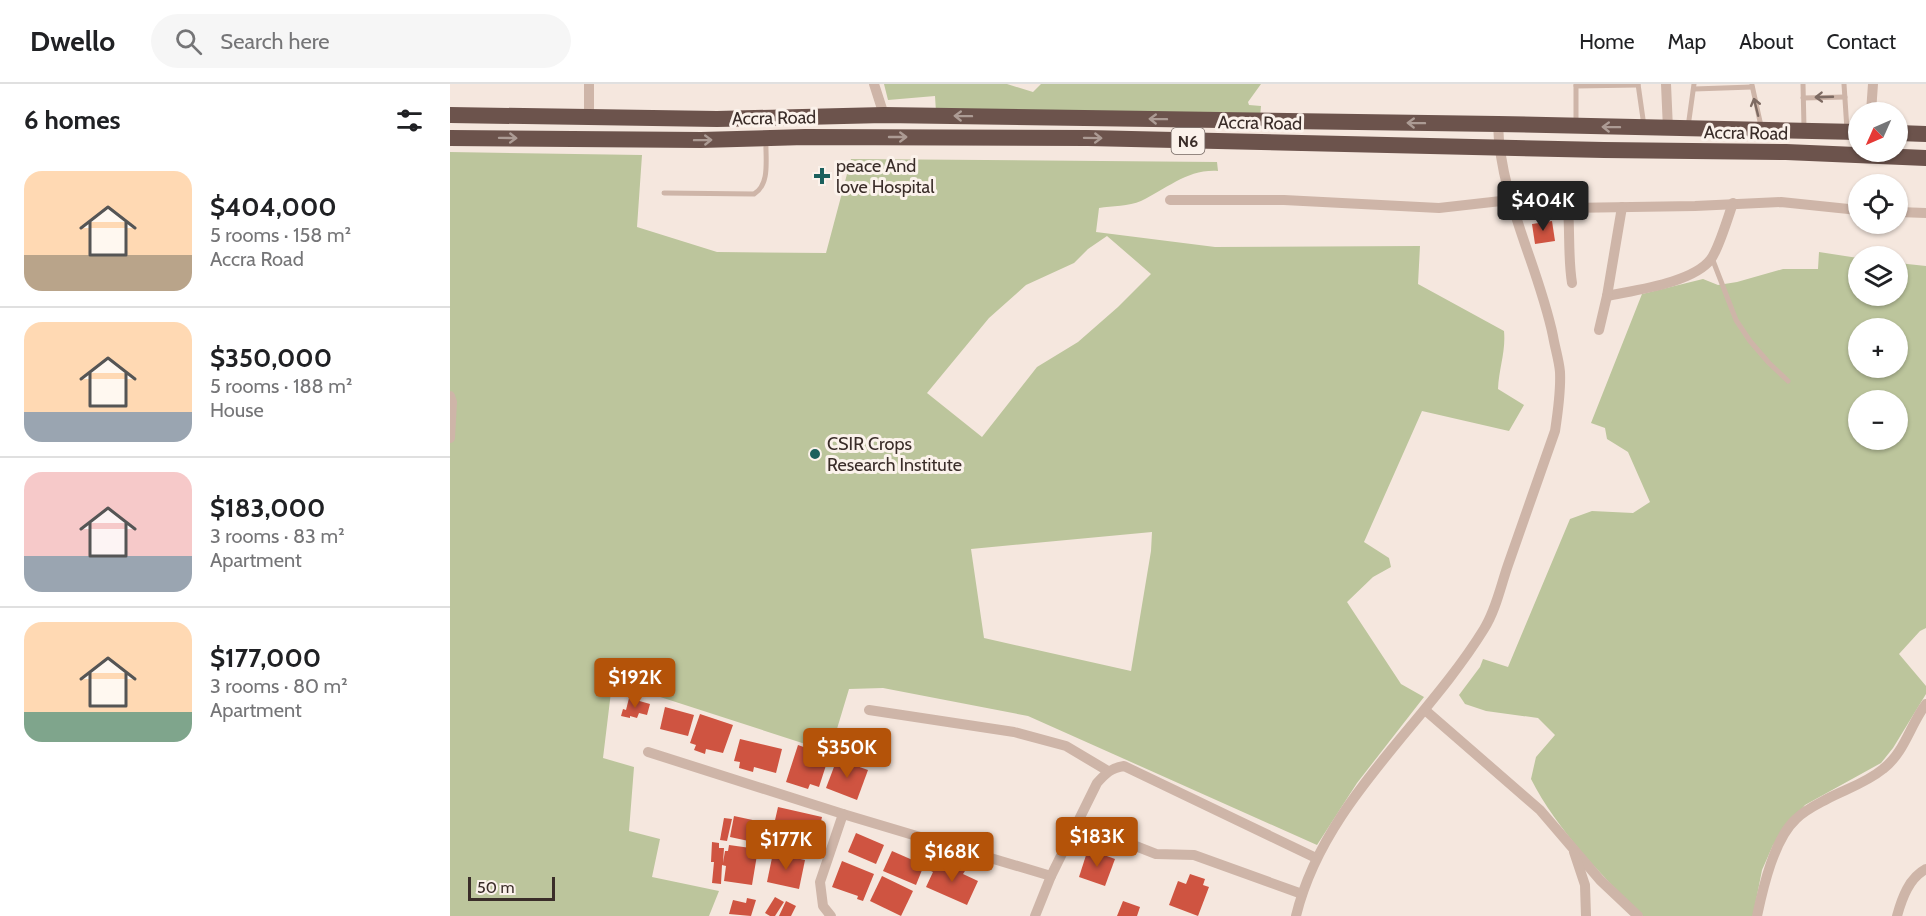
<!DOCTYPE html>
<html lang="en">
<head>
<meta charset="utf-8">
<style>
  :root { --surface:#fff; --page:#f6f6f6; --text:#202124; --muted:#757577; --line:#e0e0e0; --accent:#b45309 }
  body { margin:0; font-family:Cabin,sans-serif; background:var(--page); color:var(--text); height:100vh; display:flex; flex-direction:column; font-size:22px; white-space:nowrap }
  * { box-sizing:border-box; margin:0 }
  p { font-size:20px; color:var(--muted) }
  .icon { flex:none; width:33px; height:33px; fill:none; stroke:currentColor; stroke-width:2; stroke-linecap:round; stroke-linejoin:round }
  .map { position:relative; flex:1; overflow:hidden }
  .drawer { display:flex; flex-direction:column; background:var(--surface); width:450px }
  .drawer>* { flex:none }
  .needle { width:39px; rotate:225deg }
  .buttons { position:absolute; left:1398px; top:18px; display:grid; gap:12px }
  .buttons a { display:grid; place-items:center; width:60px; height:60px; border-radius:50%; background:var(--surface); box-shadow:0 2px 4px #0004; font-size:30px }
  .scale { position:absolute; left:18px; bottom:15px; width:87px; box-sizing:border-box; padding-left:6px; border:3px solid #3a2d29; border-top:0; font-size:16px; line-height:21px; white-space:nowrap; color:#3a2d29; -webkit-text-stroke:4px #fbf2eb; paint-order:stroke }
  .price { position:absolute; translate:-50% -51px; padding:0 14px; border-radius:6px; background:var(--accent); color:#fff; font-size:20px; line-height:39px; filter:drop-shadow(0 2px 3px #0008) }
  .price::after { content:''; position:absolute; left:50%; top:36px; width:18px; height:14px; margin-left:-9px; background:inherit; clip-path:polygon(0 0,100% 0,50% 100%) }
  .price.current { background:#222; color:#fff }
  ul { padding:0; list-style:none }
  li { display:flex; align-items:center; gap:18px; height:150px; padding:0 24px }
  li+li { border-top:2px solid var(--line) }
  li span { display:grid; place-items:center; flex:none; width:168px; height:120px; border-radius:18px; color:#555 }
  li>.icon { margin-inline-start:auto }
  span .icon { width:72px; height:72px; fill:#fffc; stroke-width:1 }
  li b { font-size:26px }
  h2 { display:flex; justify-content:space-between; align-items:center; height:72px; padding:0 24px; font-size:26px }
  header { display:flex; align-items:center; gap:36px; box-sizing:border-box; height:84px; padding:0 30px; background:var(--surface); border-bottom:2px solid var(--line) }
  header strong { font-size:28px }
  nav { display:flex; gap:33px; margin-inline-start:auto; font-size:21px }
  .search { width:420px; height:54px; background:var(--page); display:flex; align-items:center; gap:15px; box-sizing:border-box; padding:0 21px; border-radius:33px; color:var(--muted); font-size:22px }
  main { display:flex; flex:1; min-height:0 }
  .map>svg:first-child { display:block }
</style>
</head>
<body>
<header>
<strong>Dwello</strong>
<div class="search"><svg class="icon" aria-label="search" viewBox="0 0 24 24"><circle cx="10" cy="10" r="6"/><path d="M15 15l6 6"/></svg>Search here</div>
<nav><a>Home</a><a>Map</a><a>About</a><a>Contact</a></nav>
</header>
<main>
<section class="drawer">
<h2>6 homes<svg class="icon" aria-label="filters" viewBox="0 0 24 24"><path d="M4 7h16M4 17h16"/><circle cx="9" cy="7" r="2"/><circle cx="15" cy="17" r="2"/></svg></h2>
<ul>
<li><span style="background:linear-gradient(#ffd9b3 70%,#b9a48a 0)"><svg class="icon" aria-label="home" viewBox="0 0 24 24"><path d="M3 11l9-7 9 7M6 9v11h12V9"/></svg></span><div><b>$404,000</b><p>5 rooms · 158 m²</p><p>Accra Road</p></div></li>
<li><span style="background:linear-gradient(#ffd9b3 75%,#9aa5b1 0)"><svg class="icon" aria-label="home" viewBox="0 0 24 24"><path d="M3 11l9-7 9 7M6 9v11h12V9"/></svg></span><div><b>$350,000</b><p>5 rooms · 188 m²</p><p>House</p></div></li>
<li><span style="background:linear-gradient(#f6c9c9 70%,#9aa5b1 0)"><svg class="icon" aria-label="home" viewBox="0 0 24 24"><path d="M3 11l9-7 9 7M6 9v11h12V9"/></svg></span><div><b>$183,000</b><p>3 rooms · 83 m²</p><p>Apartment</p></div></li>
<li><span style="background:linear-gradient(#ffd9b3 75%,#7fa58c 0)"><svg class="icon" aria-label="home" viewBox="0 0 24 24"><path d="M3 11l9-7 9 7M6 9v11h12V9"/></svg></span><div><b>$177,000</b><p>3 rooms · 80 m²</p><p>Apartment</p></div></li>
</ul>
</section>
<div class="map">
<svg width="1476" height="832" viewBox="0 0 1476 832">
  <rect width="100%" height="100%" fill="#f5e7de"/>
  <!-- green -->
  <g fill="#bcc59c" fill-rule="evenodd">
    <polygon points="434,0 557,0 583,8 591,0 811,0 798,18 799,21 811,22 810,33 486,28 485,12 438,16"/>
    <path d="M0 68 192 71 187 143 267 168 376 169 401 75 767 78 768 87C737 85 717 105 691 117 679 122 662 122 649 124L646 148 765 163 970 162 968 200 1054 247C1056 267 1049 284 1048 305L1074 321 1059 347 972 327 914 458 939 474 941 483 923 493 897 518 951 600 974 613 907 699 867 761 578 632 433 604 399 605 380 668 201 610 161 608 153 674 184 683 179 747 210 755 202 793 269 807 259 832H0ZM657 152 701 190 668 223 628 258 587 283 532 353 477 309 539 234 576 201 624 179 638 165ZM702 448 701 467 681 587 534 554 521 465Z"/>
    <path d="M1369 168 1408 174V212H1448V179L1476 182V544L1470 547 1449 570 1476 602V610L1443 664 1431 679 1355 721 1323 761 1312 786 1303 832H1193C1152 792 1107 746 1081 695L1086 673 1105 651 1088 634 1036 627 1015 620 1009 611 1030 583 1033 575 1058 583 1120 435 1142 427 1183 429 1200 418 1178 368 1157 355 1155 344 1141 339 1192 210 1253 195 1268 201 1287 198 1333 185H1368ZM1408 244H1448V284H1408ZM1408 316H1448V356H1408Z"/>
  </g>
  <!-- building -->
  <g fill="#cf5441">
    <polygon points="1102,137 1105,157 1085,160 1082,140"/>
    <polygon points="179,614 200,620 197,631 189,629 187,634 180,632 180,634 171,632 173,625 176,626"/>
    <polygon points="215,623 244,631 238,652 210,645"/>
    <polygon points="250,630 283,641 273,669 256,665 255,670 244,666 246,661 240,659"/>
    <polygon points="290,655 332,665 326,689 304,683 303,688 289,684 290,678 284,677"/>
    <polygon points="348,661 379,672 369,703 360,700 358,705 336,698"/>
    <polygon points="387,675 418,686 407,716 376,704"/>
    <polygon points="328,723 372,733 364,769 338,763 339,760 327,757 329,746 323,745"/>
    <polygon points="284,732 312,738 308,759 280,753"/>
    <polygon points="274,734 282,735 277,757 270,756"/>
    <polygon points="406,749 434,761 426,780 398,768"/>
    <polygon points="262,758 269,759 269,764 274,764 273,779 275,767 278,767 279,761 308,765 302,801 274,797 276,782 272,781 271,800 262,799 264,778 261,778"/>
    <polygon points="638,765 665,775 655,802 629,793"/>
    <polygon points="442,767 474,781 466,801 433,787"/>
    <polygon points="323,769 355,776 349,805 317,798"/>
    <polygon points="392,777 424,790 413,817 407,815 408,812 382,803"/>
    <polygon points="484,777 501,784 502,782 515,787 513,790 528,797 517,821 476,803 483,788 479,786"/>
    <polygon points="740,790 755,795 753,801 759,803 748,832 719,821 728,797 736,800"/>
    <polygon points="432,792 463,807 451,832 420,817"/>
    <polygon points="325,813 334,818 325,832 320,832 315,829"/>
    <polygon points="297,814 306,816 301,832 279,830 283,816 296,819"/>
    <polygon points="336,817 346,822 341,832 329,832"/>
    <polygon points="673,817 690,823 687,832 667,832"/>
  </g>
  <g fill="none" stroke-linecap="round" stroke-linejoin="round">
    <!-- service -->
    <g stroke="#ceb5a8" stroke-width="5">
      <polyline points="1188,0 1194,42"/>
      <polyline points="1353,0 1354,43"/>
      <polyline points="1394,0 1397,46"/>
      <polyline points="1302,1 1311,42"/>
      <polyline points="1126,2 1188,1"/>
      <polyline points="1244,5 1302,3"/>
      <polyline points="1353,14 1395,13"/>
      <polyline points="1126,40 1126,0"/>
      <polyline points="1238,43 1244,0"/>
      <path d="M214 109 304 110C321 100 315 73 316 55"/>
      <polyline points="1262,174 1286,236 1300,257 1319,279 1338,297"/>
    </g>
    <!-- minor -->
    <g stroke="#ceb5a8" stroke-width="10">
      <polyline points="139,0 139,33"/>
      <polyline points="424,0 434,31"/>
      <polyline points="1216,0 1218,45"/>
      <polyline points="1421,28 1423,0"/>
      <polyline points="720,116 834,116 989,124 1060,116 1118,124 1245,122 1331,118 1408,126"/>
      <path d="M1118 124C1120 149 1118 174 1122 199"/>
      <polyline points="1448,128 1476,129"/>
      <path d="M1157 212C1185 206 1243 199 1261 175 1269 164 1278 133 1283 119"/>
      <polyline points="1149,246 1157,212 1172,123"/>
      <polyline points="0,312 2,318 0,354"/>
      <polyline points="419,626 564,648 616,662 658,687"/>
      <polyline points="975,626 1090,726 1150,796 1188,832"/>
      <polyline points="198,668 393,730 601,792"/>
      <polyline points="627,739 706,770 744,771 852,810"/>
      <polyline points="1124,768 1135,801 1136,832"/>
      <polyline points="381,832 373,822 370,798 393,730"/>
      <path d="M585 832 601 792 647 699C656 689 661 684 674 682L866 774"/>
      <path d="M846 832C873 719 975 641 1034 545 1046 526 1051 501 1058 481 1074 436 1089 392 1105 347 1108 327 1111 308 1110 288 1109 276 1105 264 1103 252 1088 180 1050 115 1048 40"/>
      <path d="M1307 832C1313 804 1324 755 1346 735 1355 726 1366 721 1377 715 1396 705 1416 699 1433 685 1455 668 1460 641 1476 620"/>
      <path d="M1447 832C1452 814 1459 794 1476 785"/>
    </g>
    <!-- trunk -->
    <g stroke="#6c534c" stroke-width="16">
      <polyline points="0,31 267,35 434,31 1048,40 1408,48"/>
      <polyline points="1448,49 1476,50"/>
      <polyline points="0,54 251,56 355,53 638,54 1154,66 1336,68 1476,74"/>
    </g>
  </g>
  <!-- one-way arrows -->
  <defs><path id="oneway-shaft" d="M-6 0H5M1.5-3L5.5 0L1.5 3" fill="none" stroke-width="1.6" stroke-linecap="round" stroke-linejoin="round" transform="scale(1.5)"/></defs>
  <g stroke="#7d6a62">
    <use href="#oneway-shaft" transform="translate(1374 13) rotate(178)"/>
    <use href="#oneway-shaft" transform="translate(1306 23) rotate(-104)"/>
  </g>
  <g stroke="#ac9b94">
    <use href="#oneway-shaft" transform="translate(513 32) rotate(-179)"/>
    <use href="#oneway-shaft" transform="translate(708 35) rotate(-179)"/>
    <use href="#oneway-shaft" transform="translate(966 39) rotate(-179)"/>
    <use href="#oneway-shaft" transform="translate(1161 43) rotate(-179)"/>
    <use href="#oneway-shaft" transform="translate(448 53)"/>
    <use href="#oneway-shaft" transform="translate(58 54) rotate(1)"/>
    <use href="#oneway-shaft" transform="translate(643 54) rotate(1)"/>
    <use href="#oneway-shaft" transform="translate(253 56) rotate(-1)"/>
  </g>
  <!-- markers -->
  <g fill="#1b605d" stroke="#fbf2eb" stroke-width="2">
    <path d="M369 83h6v6h6v6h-6v6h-6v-6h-6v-6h6z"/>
    <circle cx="365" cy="370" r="6"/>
  </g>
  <g text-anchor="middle" stroke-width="6" stroke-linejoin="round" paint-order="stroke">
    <!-- shield labels -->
    <rect fill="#fbf2eb" stroke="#746863" stroke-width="1.5" x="721.5" y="44" width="33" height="26" rx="4.5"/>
    <g font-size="16" font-weight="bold" fill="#3a2d29">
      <text x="738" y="63">N6</text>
    </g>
    <!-- street labels -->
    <g font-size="18" fill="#3a2d29" stroke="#fbf2eb">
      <text transform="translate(324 34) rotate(-1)" y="6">Accra Road</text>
      <text transform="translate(810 39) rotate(1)" y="6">Accra Road</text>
      <text transform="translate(1296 49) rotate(1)" y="6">Accra Road</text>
    </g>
    <!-- poi labels -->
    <g font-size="18" fill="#3a2d29" stroke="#fbf2eb" text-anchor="start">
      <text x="386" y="88">peace And<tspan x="386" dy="21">love Hospital</tspan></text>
      <text x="377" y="366">CSIR Crops<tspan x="377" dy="21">Research Institute</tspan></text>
    </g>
  </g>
</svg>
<div class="buttons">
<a><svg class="needle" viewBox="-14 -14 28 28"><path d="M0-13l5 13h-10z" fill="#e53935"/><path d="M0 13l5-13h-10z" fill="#757577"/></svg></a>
<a><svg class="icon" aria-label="locate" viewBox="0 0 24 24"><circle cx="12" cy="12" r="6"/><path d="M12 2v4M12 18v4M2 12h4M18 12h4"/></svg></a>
<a><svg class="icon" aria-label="layers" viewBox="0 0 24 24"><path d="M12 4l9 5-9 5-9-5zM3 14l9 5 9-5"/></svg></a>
<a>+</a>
<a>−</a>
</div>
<div class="scale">50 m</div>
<b class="price current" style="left:1093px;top:148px">$404K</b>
<b class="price" style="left:185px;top:625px">$192K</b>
<b class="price" style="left:397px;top:695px">$350K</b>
<b class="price" style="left:647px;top:784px">$183K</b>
<b class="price" style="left:336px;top:787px">$177K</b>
<b class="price" style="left:502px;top:799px">$168K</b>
</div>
</main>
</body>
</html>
